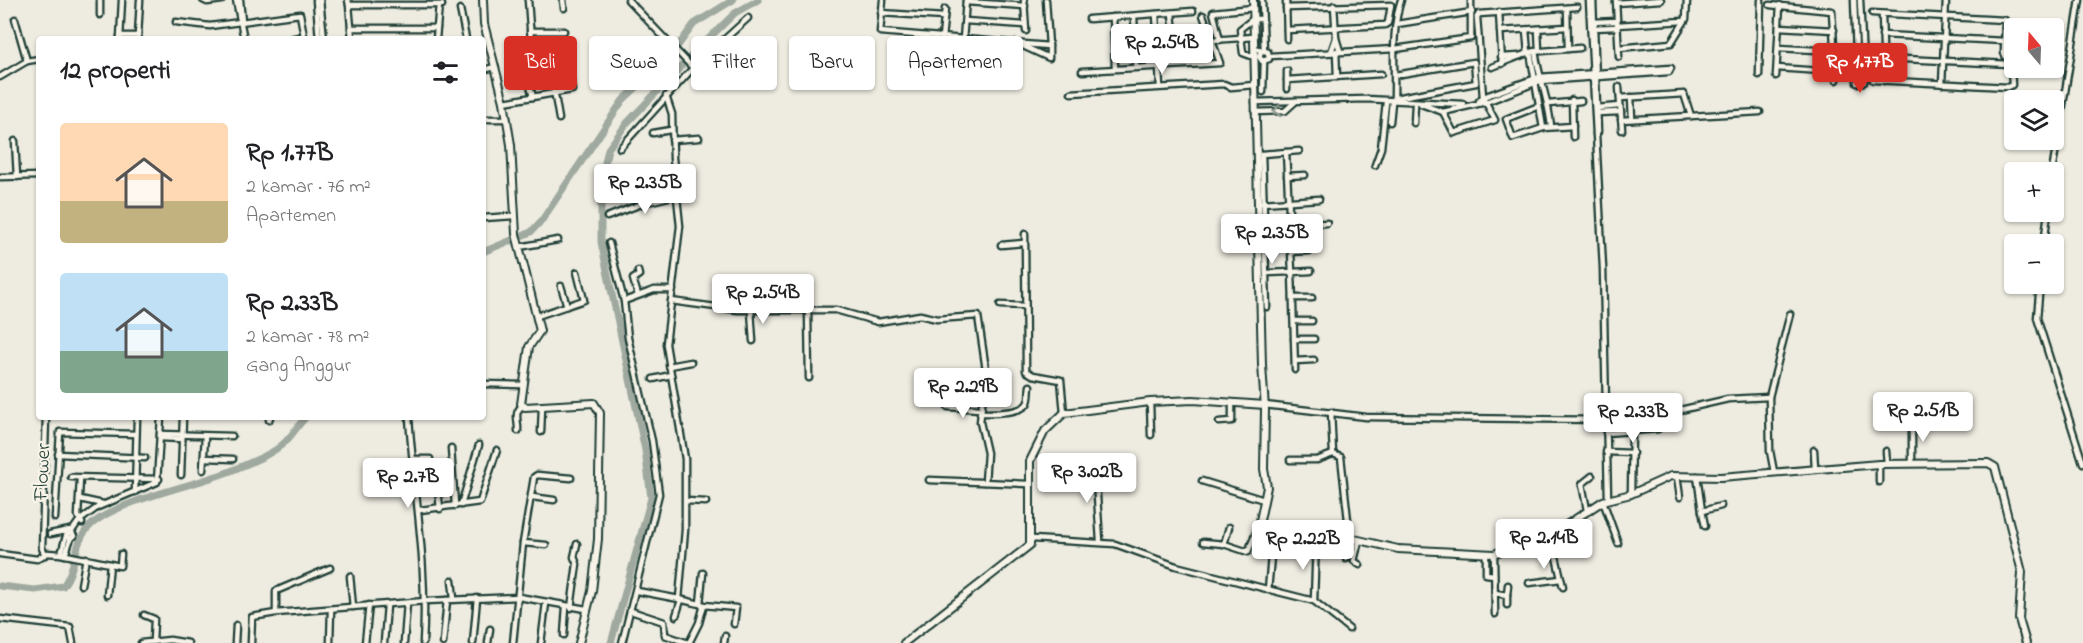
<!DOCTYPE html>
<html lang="id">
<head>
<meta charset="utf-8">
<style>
  :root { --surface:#fff; --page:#f6f6f6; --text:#202124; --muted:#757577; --accent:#d93025 }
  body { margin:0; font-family:"Indie Flower",sans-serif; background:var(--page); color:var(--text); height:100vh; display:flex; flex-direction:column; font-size:22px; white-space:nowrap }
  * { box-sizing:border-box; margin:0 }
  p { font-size:20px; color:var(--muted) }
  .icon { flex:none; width:33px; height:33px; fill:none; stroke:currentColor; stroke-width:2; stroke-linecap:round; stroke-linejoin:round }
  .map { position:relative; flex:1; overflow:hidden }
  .side { position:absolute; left:36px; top:36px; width:450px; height:384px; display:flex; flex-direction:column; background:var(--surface); border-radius:6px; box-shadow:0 2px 4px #0004 }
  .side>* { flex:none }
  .banner { position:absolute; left:504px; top:36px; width:570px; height:54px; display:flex; gap:12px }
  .needle { width:39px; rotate:341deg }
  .tools { position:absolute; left:2004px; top:18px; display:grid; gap:12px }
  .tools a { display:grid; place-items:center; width:60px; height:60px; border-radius:6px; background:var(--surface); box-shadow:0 2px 4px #0004; font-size:30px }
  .price { position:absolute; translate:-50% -51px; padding:0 14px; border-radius:6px; background:#fff; color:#222; font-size:20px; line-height:39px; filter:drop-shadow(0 2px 3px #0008) }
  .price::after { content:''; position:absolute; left:50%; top:36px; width:18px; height:14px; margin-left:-9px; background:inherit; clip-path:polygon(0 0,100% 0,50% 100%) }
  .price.active { background:var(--accent); color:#fff }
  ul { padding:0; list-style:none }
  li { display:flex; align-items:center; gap:18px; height:150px; padding:0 24px }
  li span { display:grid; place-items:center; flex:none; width:168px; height:120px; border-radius:6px; color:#555 }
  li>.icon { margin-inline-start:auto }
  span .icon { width:72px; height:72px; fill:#fffc; stroke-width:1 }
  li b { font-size:26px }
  h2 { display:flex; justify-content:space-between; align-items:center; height:72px; padding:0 24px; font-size:26px }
  .tag { padding:0 21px; border-radius:6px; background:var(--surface); box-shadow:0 2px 4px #0004; font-size:21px; line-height:54px }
  .tag.active { background:var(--accent); color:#fff }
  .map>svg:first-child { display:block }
</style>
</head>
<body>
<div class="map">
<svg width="2083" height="643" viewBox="0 0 2083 643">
  <rect width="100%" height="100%" fill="#eeece1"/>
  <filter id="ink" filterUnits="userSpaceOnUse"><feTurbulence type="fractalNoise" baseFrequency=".0167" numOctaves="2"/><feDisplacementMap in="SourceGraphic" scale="12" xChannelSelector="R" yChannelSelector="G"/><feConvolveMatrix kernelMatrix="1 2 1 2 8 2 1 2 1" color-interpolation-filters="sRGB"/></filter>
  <g filter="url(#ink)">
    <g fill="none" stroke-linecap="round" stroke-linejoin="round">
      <!-- river -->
      <g stroke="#9fa99f" stroke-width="7">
        <polyline points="483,252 531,232 542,220 623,100 669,58 694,24 733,0"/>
        <path d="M0 586 35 590 63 586C77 568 73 544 88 528 114 500 196 486 233 470 249 463 274 454 286 441 293 434 298 425 306 417"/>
        <polyline points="611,643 651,498 645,450 601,242 601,181 608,149 627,123 700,47 735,13 758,0"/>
      </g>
      <defs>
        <g id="street">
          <polyline points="203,0 207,2 222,0"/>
          <polyline points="236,0 244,39"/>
          <polyline points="240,0 242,22"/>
          <polyline points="316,0 319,39"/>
          <polyline points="320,0 324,39"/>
          <polyline points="348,0 349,5 442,5"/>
          <polyline points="528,0 531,41 520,49 533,97"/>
          <polyline points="563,0 564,8"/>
          <polyline points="628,0 693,68"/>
          <polyline points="883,0 880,32 1049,46 1046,0"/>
          <polyline points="1024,0 1026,31"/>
          <polyline points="1262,0 1264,51"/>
          <polyline points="1286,0 1287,39"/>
          <polyline points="1589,0 1603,268 1608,499"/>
          <polyline points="1593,0 1598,132 1596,134"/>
          <polyline points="1616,0 1619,57"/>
          <polyline points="1854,0 1857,83 1864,82 1860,0"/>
          <polyline points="966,2 1025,6"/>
          <polyline points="1616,3 1661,0"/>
          <polyline points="349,5 352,39"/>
          <polyline points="1334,5 1336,38"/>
          <polyline points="1770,5 1832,11 1836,80"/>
          <polyline points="1286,8 1391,5 1388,23 1385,25 1287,30"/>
          <polyline points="1567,8 1568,49"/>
          <polyline points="460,9 466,39"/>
          <polyline points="1499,12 1502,64"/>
          <polyline points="881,13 944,17"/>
          <polyline points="1172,13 1175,43"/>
          <polyline points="1872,13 2005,20 2004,53 2011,68 2012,85 2008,87 1873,80"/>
          <polyline points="1156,14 1160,87"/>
          <polyline points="1882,14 1884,81"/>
          <polyline points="100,15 100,0"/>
          <polyline points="1134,16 1136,66"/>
          <polyline points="1113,17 1115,68"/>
          <polyline points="15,19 27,61"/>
          <polyline points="1089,19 1193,11"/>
          <polyline points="965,21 1025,25"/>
          <polyline points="176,22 210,26 300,14 304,36 290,39"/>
          <polyline points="1592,22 1617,21"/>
          <polyline points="1397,24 1472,12"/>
          <polyline points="1617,25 1684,21"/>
          <polyline points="1779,27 1834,30"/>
          <polyline points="351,28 437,28"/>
          <polyline points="1593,28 1617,27"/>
          <polyline points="1538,29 1539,51"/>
          <polyline points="1526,30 1528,53"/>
          <polyline points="530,31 564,31"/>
          <polyline points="1500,31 1567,27"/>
          <polyline points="1882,35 2005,41"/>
          <polyline points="120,36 138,36 140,0"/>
          <polyline points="942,38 945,9"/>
          <polyline points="120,39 122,0"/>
          <polyline points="436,39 439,5"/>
          <polyline points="963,40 966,0"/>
          <polyline points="1220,40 1213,12 1253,8"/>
          <polyline points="1157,44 1254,37"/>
          <polyline points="1023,46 1049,58 1049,46"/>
          <polyline points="1254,48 1268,52 1269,59 1262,61 1259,56 1261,52"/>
          <polyline points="1619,48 1671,43 1686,19 1687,0"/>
          <polyline points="1778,48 1835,51"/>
          <polyline points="1336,51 1337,77"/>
          <path d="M1535 51C1539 78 1549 101 1551 127"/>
          <polyline points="1331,52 1336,38 1340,51"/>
          <polyline points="1530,52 1543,128"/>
          <polyline points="1270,56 1395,49 1471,38 1471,0"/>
          <polyline points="1254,57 1243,53 1240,29 1253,19 1262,19"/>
          <polyline points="1501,57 1520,56"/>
          <polyline points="1883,58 2009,64"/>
          <polyline points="550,67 559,119"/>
          <polyline points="1492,67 1530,52 1580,48"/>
          <polyline points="1777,68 1836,72"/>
          <polyline points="483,70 495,67"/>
          <polyline points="1082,71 1220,63 1203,15"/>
          <path d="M1395 75 1474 62 1476 83 1395 98 1394 96C1395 66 1391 30 1401 0"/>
          <polyline points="1759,75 1761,0"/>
          <polyline points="1776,76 1780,5"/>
          <polyline points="0,77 27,61 39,59"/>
          <polyline points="1287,80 1381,74"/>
          <polyline points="1942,84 1946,0"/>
          <polyline points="1619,87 1622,130"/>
          <polyline points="1287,89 1287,71"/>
          <polyline points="1263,92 1264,62"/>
          <polyline points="1071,93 1224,84 1231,87 1255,85"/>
          <polyline points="666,96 672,114 673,158 680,226 666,344 685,459 685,530 679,599 704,605 699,623 689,643"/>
          <polyline points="1631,97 1632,119"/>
          <polyline points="1620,98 1684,94 1691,116"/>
          <polyline points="1572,100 1573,137"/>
          <polyline points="504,102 572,90 568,59"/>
          <polyline points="1255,102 1366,99 1463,104"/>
          <polyline points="1421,104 1443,112 1486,102 1540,81 1669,72 1671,68 1539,77 1483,97 1479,101"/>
          <polyline points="1549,104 1581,101"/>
          <polyline points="1539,106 1506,119 1513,138 1543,128 1573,126"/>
          <polyline points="1596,108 1620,106"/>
          <polyline points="1255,112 1285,111 1296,101"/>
          <polyline points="1443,112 1454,133 1495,120 1483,97 1477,17 1479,14 1577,7"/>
          <polyline points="1597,113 1621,112"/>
          <polyline points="483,119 507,119"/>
          <polyline points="1621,120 1760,112"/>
          <polyline points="1390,122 1392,102"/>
          <polyline points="1414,123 1415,104"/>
          <polyline points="653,133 671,130"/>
          <polyline points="672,140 699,138"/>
          <polyline points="15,141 17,177"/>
          <polyline points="620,148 693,68 748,18"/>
          <polyline points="1286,152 1292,272 1311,271"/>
          <polyline points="1375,165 1381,148 1386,102"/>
          <polyline points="2052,172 2080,0"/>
          <polyline points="1287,176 1305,175"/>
          <polyline points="0,177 39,176"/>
          <polyline points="1262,203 1319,199"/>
          <polyline points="607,217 644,203 677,195"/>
          <polyline points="483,218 514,216"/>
          <polyline points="1290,225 1327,223"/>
          <polyline points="1025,234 1026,371 1033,375 1061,380 1064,413"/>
          <polyline points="609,243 624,301 628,338 652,441 659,494 622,643"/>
          <polyline points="2044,244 2048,212"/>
          <polyline points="1001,245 1024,243"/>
          <polyline points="519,247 558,240"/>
          <polyline points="1291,252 1309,251"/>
          <polyline points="638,271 639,275 633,279 638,295"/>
          <polyline points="1267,273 1292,272 1295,370"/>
          <polyline points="2040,284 2037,318 2083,463"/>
          <polyline points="561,286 567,306"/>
          <polyline points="1293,298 1312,298"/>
          <polyline points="624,301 654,290 673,290"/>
          <polyline points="671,301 738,310 836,310 878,322 920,315 937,319 978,316 986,370 980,422 987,453 985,482"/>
          <polyline points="1000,305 1025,306"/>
          <polyline points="1267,307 1262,154 1299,151"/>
          <polyline points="751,310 753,341"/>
          <polyline points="808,311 809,378"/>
          <polyline points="537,316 584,300 577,272"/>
          <polyline points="1294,321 1312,321"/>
          <polyline points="1294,339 1314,339"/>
          <polyline points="1295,361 1314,360"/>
          <polyline points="669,366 691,362"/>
          <polyline points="653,379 671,375"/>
          <polyline points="483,384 523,385"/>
          <polyline points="1150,402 1151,435"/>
          <polyline points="1265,405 1366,417 1605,420"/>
          <polyline points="948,407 980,409"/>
          <polyline points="1331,412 1333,454"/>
          <path d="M980 413C990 413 1024 414 1028 402 1030 398 1029 391 1030 386"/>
          <polyline points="1605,416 1676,411 1728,399 1769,397"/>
          <path d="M409 417C414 493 428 566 423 643"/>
          <polyline points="269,420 270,417"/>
          <polyline points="1219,422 1232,421 1232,403"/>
          <path d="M518 431C519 422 513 413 522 406"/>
          <polyline points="541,432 542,407"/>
          <polyline points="1606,433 1658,429"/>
          <polyline points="160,434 232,436"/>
          <polyline points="160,438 182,439"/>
          <polyline points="451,448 455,506"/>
          <polyline points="1814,450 1815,469"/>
          <polyline points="1886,451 1887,464"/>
          <polyline points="1606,452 1633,453"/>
          <polyline points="58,454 145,458"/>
          <polyline points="204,458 233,459"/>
          <polyline points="413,459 430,459"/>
          <polyline points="1290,460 1317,460 1333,454 1341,457 1350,538"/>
          <polyline points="1912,463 1912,423"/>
          <polyline points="1879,464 1879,482"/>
          <polyline points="1095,466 1100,541"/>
          <polyline points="203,470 205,436"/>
          <polyline points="436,470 440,509"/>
          <polyline points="1774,472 1770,451 1769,397 1790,314"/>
          <polyline points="181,475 183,417"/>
          <polyline points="1677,476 1680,497"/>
          <polyline points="1697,476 1702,511 1721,506"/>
          <polyline points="71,477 159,479"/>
          <polyline points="80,478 78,516 82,523"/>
          <polyline points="929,480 1029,484"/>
          <polyline points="1202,481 1264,500"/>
          <polyline points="135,492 137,417"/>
          <polyline points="1631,494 1632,433"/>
          <polyline points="532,497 554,500"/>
          <polyline points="80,499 103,504"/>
          <polyline points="686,501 706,502"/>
          <polyline points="1603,501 1618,543"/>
          <polyline points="461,505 479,445"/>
          <polyline points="420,510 480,502 497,450"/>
          <polyline points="1587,510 1582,484 1592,476"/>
          <polyline points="1702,511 1705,526"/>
          <polyline points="55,518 60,432 136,434"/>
          <polyline points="72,531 79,521 98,507 157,482 161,417"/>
          <polyline points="50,534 70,530 74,536 69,538 67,532"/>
          <polyline points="1551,535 1563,587"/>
          <polyline points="1344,537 1346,559"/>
          <polyline points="1032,539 1115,544 1176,566 1314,601 1349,629"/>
          <polyline points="1359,541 1354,561 1360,565"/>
          <polyline points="1203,542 1224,544 1248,552 1257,530"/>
          <polyline points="523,543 546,545"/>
          <polyline points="1224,544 1229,527"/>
          <polyline points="0,554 37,559 47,553 61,554 120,566 121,554"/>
          <polyline points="61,554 66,536"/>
          <polyline points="1486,554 1486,574 1494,575"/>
          <polyline points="1494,554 1495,614"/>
          <polyline points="45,555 42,548 46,417"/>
          <polyline points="65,555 71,538"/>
          <polyline points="350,576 353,607"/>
          <polyline points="452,580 454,599"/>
          <polyline points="1529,583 1561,579"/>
          <polyline points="81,585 86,558"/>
          <polyline points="1268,590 1273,534"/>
          <polyline points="637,591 679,599"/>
          <polyline points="1495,593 1507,595 1507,605"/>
          <polyline points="107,595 110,564"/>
          <polyline points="1507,595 1508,585"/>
          <polyline points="1314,601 1316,540"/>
          <polyline points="700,604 703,573"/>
          <polyline points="704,605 736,608 734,624"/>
          <polyline points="571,608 577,564 574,557 577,544"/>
          <polyline points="631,611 664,622 665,635 688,643"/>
          <polyline points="276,613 276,591 330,568"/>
          <polyline points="144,615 154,619 153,642"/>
          <polyline points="676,616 681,600"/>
          <polyline points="0,619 70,627 73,643"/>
          <polyline points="564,635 566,607"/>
          <polyline points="141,643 170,640 188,643"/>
          <polyline points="235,643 236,625"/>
          <polyline points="251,643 252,617 276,613 426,601 519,597 586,609"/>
          <polyline points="330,643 331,609"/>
          <polyline points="365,643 369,605"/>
          <polyline points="384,643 387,605"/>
          <polyline points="404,643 407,603"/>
          <polyline points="443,643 447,600"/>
          <polyline points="473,643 477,598"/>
          <polyline points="488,643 490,629"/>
          <polyline points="513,643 523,543 534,477 537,475 571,478"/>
          <polyline points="541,643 546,603"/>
          <polyline points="724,643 725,636"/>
        </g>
        <g id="secondary">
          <polyline points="483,0 484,24 504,102 511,145 516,234 540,331 529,347 521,404 525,407 594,403 600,413 598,539 592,591 579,643"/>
          <polyline points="1253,0 1262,365 1265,409 1264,469 1267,487 1258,530 1316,540 1350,538 1398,549 1494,554 1518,544 1551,535 1603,501 1631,494 1671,476 1721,477 1879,464 1988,463 1995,467 2022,572 2019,619 2026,643"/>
          <polyline points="904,643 1030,545 1030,461 1045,431 1064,413 1150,402 1193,400 1265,405"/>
        </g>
      </defs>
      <!-- street casing -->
      <use href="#street" stroke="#1f3d34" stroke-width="9"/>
      <!-- secondary casing -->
      <use href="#secondary" stroke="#1f3d34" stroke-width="10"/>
      <!-- street -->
      <use href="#street" stroke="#f7f3e8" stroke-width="4.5"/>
      <!-- secondary -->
      <use href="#secondary" stroke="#f7f3e8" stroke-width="6"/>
    </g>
    <!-- one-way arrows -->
    <defs><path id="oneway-chevron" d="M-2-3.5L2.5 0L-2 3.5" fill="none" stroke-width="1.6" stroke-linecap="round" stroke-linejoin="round" transform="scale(1.5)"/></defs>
    <use stroke="#8b988e" href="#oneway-chevron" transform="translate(1277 111) rotate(174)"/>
  </g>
  <g text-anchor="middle" stroke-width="4.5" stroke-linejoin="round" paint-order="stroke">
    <!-- street labels -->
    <g font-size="21" fill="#1f3d34" stroke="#f7f3e8">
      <text transform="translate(41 472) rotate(-87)" y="7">Flower</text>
    </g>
  </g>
</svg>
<div class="tools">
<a><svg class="needle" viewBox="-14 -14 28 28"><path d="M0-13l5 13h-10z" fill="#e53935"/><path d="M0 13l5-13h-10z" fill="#757577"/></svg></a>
<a><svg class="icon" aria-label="layers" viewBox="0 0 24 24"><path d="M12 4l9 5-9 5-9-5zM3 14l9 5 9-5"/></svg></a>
<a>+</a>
<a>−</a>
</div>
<b class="price" style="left:1162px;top:75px">Rp 2.54B</b>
<b class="price active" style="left:1860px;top:94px">Rp 1.77B</b>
<b class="price" style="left:645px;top:215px">Rp 2.35B</b>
<b class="price" style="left:1272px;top:265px">Rp 2.35B</b>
<b class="price" style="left:763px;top:325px">Rp 2.54B</b>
<b class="price" style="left:963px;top:419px">Rp 2.29B</b>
<b class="price" style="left:1923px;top:443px">Rp 2.51B</b>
<b class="price" style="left:1633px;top:444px">Rp 2.33B</b>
<b class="price" style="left:1087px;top:504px">Rp 3.02B</b>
<b class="price" style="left:408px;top:509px">Rp 2.7B</b>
<b class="price" style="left:1544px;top:570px">Rp 2.14B</b>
<b class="price" style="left:1303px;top:571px">Rp 2.22B</b>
<div class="banner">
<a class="tag active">Beli</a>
<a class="tag">Sewa</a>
<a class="tag">Filter</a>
<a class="tag">Baru</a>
<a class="tag">Apartemen</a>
</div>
<section class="side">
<h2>12 properti<svg class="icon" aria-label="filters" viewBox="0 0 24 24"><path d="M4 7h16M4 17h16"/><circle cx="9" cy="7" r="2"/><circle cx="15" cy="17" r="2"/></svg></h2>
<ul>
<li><span style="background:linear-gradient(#ffd9b3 65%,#c2b280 0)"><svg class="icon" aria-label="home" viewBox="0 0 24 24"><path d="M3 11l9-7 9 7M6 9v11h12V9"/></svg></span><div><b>Rp 1.77B</b><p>2 kamar · 76 m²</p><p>Apartemen</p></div></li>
<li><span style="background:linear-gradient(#bfe0f5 65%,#7fa58c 0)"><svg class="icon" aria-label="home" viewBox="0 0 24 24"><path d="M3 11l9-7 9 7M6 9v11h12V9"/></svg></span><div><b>Rp 2.33B</b><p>2 kamar · 78 m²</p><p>Gang Anggur</p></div></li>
</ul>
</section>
</div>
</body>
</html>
